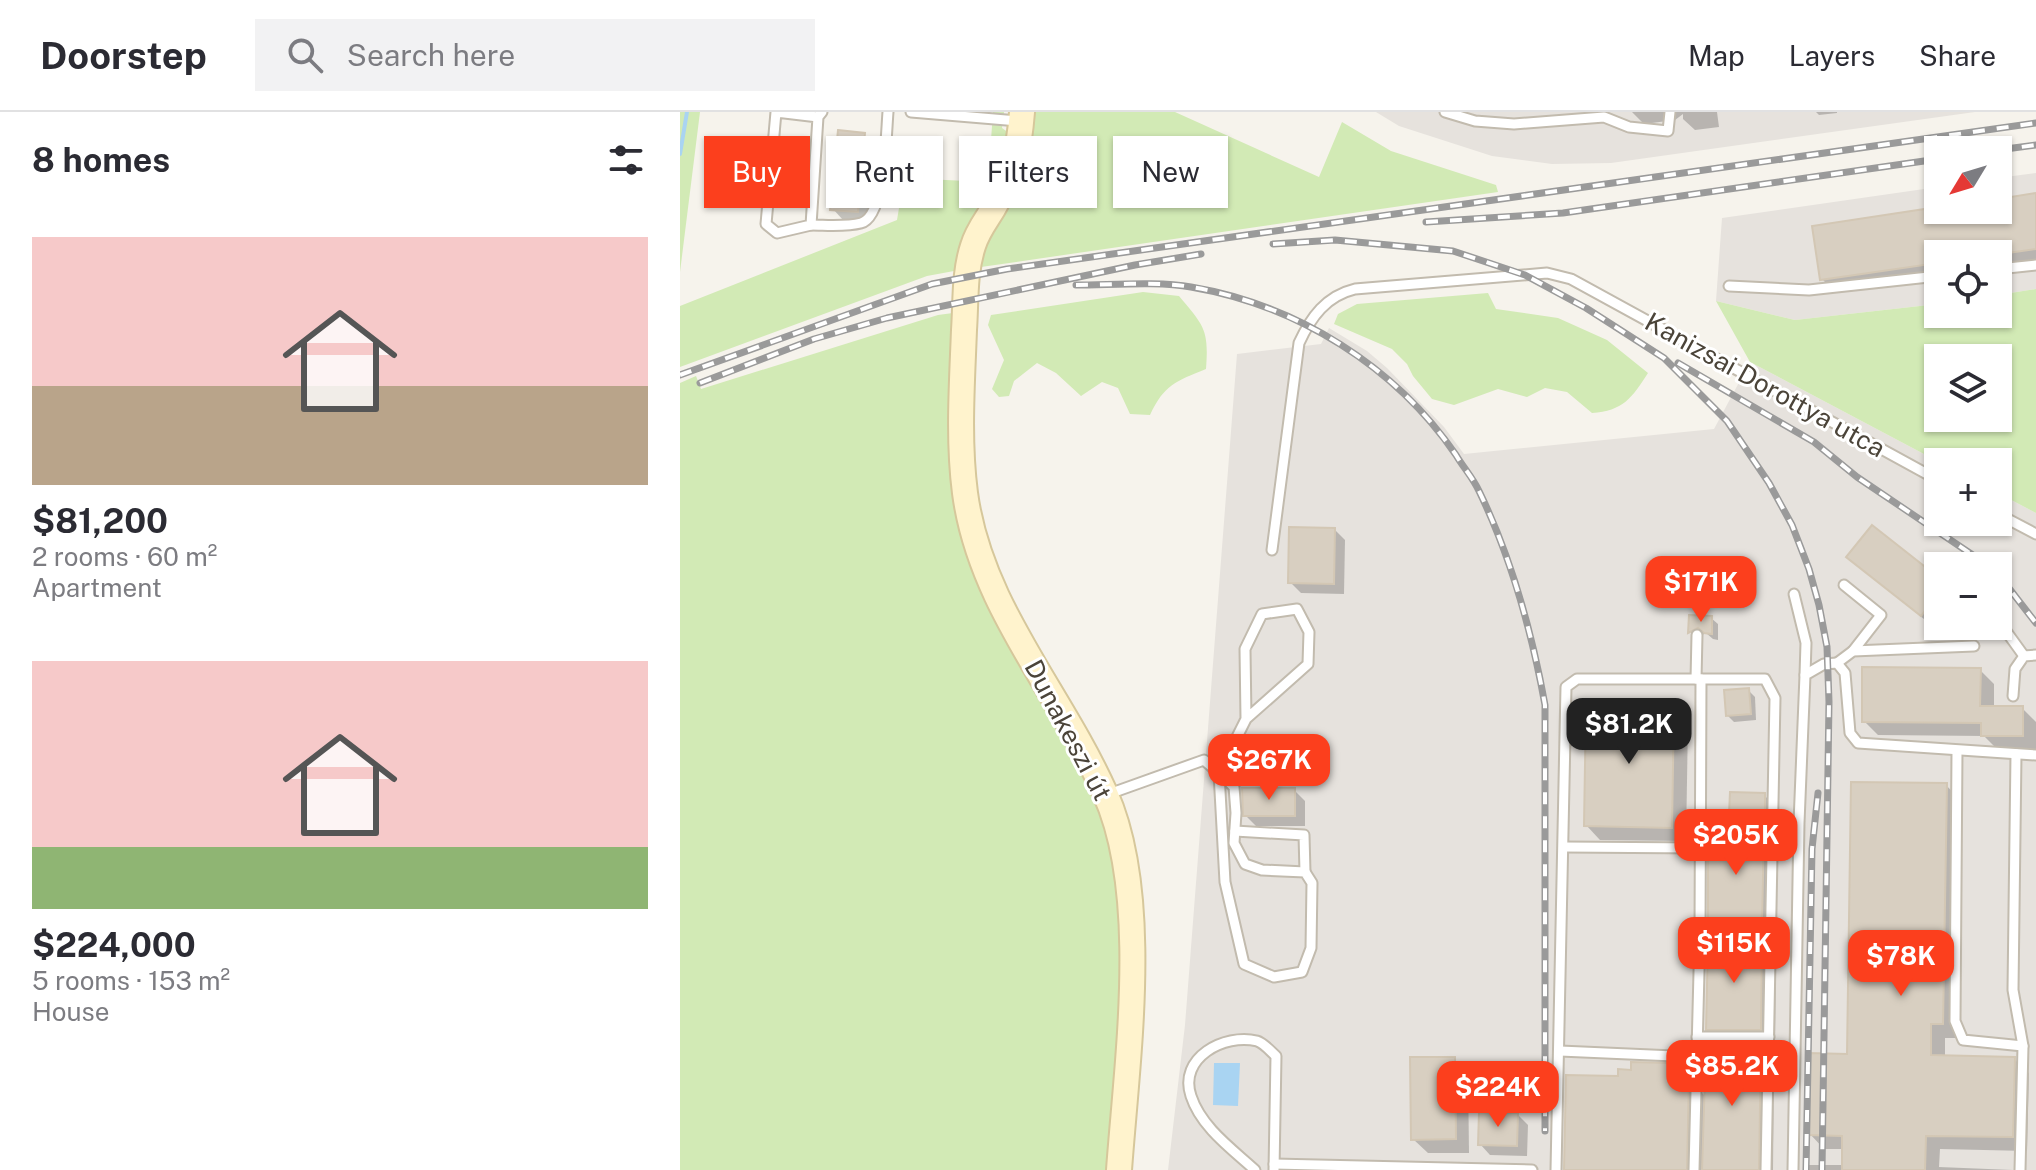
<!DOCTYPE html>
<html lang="en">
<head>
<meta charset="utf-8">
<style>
  :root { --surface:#fff; --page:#f2f2f3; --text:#2b2b33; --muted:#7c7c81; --line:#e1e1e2; --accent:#fc3f1d }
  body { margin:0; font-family:"Public Sans",sans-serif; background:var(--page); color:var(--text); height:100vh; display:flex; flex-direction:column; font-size:30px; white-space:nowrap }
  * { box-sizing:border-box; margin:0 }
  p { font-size:26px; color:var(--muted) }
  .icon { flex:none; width:44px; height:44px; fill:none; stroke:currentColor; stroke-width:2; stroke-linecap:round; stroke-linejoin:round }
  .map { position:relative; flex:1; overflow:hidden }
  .side { display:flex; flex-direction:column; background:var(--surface); width:680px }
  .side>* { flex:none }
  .banner { position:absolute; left:24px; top:24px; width:760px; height:72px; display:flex; gap:16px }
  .needle { width:52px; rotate:232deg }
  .controls { position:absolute; left:1244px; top:24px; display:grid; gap:16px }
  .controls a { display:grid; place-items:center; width:88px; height:88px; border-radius:0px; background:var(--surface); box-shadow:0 2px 6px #0004; font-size:40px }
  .price { position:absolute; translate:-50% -68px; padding:0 18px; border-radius:16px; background:var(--accent); color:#fff; font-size:26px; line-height:52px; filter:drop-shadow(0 2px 4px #0008) }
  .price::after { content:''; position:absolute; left:50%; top:48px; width:24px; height:18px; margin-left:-12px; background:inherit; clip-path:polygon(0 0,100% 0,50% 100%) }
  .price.current { background:#222; color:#fff }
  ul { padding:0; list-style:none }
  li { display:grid; align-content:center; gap:16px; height:424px; padding:0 32px }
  li span { display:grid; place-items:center; height:248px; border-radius:0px; color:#555 }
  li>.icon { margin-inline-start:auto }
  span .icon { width:144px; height:144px; fill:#fffc; stroke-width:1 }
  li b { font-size:34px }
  h2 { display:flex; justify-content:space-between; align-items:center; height:96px; padding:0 32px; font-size:34px }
  .pill { padding:0 28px; border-radius:0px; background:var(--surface); box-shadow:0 2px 6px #0004; font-size:28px; line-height:72px }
  .pill.current { background:var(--accent); color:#fff }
  header { display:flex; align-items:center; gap:48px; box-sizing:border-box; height:112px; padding:0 40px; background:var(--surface); border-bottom:2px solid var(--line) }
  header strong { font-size:38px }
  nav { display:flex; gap:44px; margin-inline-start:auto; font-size:28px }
  .search { width:560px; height:72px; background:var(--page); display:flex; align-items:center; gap:20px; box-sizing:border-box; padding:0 28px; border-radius:0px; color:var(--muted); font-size:30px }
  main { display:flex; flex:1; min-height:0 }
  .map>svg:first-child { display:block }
</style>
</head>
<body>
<header>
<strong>Doorstep</strong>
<div class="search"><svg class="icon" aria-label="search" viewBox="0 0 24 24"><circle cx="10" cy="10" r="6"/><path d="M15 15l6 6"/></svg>Search here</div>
<nav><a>Map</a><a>Layers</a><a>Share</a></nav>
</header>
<main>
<section class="side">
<h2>8 homes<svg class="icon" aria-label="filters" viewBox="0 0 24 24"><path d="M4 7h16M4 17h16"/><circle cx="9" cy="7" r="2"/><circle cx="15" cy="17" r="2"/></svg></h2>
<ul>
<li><span style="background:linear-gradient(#f6c9c9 60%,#b9a48a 0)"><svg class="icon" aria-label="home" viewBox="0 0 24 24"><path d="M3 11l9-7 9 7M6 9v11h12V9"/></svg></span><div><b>$81,200</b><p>2 rooms · 60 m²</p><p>Apartment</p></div></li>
<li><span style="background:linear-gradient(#f6c9c9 75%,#8fb573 0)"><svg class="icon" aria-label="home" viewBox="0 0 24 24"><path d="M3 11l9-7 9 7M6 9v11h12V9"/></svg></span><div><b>$224,000</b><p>5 rooms · 153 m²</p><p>House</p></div></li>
</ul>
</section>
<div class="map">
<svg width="1356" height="1058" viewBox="0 0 1356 1058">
  <rect width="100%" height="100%" fill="#f6f3ec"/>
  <!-- industrial -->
  <g fill="#e6e2dd" fill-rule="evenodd">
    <polygon points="696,0 1295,0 931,51 872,52 812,44 719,14"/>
    <polygon points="1356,61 1356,177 1318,183 1318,142 1258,142 1258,192 1115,208 1036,189 1042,106 1258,75 1258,98 1318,98 1318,66"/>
    <path d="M649 216 687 239 707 256 764 315 784 342 1034 317 1070 250 1259 350 1258 410H1318V381L1356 401V1058H488L505 913 557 242 641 232ZM1258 454H1318V514H1258Z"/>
  </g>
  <!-- green -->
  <g fill="#d2eab5" fill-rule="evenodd">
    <polygon points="0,0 20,0 0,160"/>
    <polygon points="313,0 324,0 322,16 329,21 319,66 308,71 280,135 274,159 247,164 0,255 0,194 217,108 224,66 308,70"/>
    <polygon points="353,0 495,0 639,65 662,10 711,39 816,73 818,80 301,155 307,126"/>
    <path d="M1356 177V401L1318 381V350H1259L1070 250 1036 189 1115 208 1258 192V202H1318V183ZM1258 246H1318V306H1258Z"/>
    <path d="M463 180 499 184C524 214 529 217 526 257 496 269 484 273 470 303L450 302 438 276 422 270 401 284 376 261 357 251 334 269 329 284 319 285 312 277 324 248 308 213 311 203Z"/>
    <path d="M808 181 816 197 878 206 927 228 968 261C952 286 943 299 912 301L887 280 865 276 847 285 818 277 774 293 752 287 733 264 727 252 712 237 654 212 658 202 677 192Z"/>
    <polygon points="273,201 278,385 377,611 416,686 435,758 445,824 430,1058 0,1058 0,271 16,264 21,277 258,203"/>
  </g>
  <!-- water -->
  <polygon fill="#a9d4f2" points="534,951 560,951 558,994 533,993"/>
  <!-- shadow -->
  <g fill="#0003">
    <polygon points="952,0 1037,0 1039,15 1015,18 1003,7 1003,2 995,8 964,12"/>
    <polygon points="1136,0 1157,0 1157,1 1139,3"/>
    <polygon points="184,23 195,34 188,110 163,108 153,97"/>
    <polygon points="1356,83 1356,148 1318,154 1318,142 1258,142 1258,163 1153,178 1142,167 1258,97 1318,98 1318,89"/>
    <polygon points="655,418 665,428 664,482 621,481 610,470"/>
    <polygon points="1169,445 1258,468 1258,514 1256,517"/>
    <polygon points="1011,505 1031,506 1038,512 1038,528 1033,527 1026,521 1017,526 1011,520"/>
    <polygon points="1300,558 1314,572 1314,596 1342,596 1356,610 1356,637 1317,637 1304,624 1198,623 1184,609"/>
    <polygon points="1068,578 1075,585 1076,608 1054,610 1047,603"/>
    <polygon points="993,596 1008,610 1006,729 920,728 906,713"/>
    <polygon points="1266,673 1280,688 1277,926 1265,926 1265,945 1334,947 1349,961 1347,1039 1260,1037 1259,1055 1333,1058 1129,1058 1129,1053 1164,1053 1164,1037 1144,1037 1130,1022 1169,944"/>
    <polygon points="614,678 625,689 625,714 576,714 565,703"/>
    <polygon points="1084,683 1091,690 1091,708 1058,708 1051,701"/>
    <polygon points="1084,719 1098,734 1096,827 1078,827 1096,845 1095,931 1077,931 1094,949 1093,1058 886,1058 940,966 989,953 1002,967 1008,967 1026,985 1046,935 1028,917 1048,830 1030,812"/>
    <polygon points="774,947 788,961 789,1041 748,1041 733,1027"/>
    <polygon points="838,1003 848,1013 847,1044 810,1043 800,1032"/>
  </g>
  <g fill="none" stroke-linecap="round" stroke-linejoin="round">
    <!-- stream -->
    <polyline stroke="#a9d4f2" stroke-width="4" points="0,42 7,0"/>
  </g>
  <!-- building -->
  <g fill="#d8cfc1" stroke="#d3c7b4" stroke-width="2">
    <polygon points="158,18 185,21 178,100 150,98"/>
    <polygon points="1356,81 1356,137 1321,142 1258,142 1258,151 1140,168 1132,114 1258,95 1258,98 1318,98 1318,87"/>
    <polygon points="1192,413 1258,465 1258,482 1241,504 1166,445"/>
    <polygon points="609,415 655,416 654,472 608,471"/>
    <polygon points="1009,503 1032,504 1032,522 1024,521 1018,516 1008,521"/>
    <polygon points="1182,555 1301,556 1300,594 1343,594 1343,624 1301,624 1301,611 1182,610"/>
    <polygon points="1069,576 1071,602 1046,604 1044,578"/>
    <polygon points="906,592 994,594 992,716 904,714"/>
    <polygon points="1171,670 1267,671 1263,912 1251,912 1251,943 1335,945 1333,1025 1246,1024 1245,1058 1162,1058 1162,1024 1128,1023 1129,941 1167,942"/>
    <polygon points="562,676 615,676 615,704 563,704"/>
    <polygon points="1050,680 1085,681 1085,702 1049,702"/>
    <polygon points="1049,717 1084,717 1082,813 1028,813 1028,719 1049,719"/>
    <polygon points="1028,828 1082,828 1081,918 1026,918"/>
    <polygon points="1081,932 1079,1058 1022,1058 1026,933"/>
    <polygon points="730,945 775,945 776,1027 731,1028"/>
    <polygon points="951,950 989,951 989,956 994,957 993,965 1009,965 1007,1058 884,1058 886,963 938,964 938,957 951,958"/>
    <polygon points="799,1000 838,1001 837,1034 798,1033"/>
  </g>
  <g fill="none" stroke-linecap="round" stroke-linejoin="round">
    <defs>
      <g id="lane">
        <polyline points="231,0 339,9"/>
        <polyline points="765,0 795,9 834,12 924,5 949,15 988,19 990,0"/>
        <polyline points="138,5 96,0 86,112 97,121 131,113 138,5 142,0"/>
        <path d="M131 113C146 113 166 115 181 111 205 105 206 23 208 0"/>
        <polyline points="1318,157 1356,153"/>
        <polyline points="1049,174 1129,178 1258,164"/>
        <polyline points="1318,402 1356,422"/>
        <path d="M592 438 619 231C631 205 646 184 675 177L867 161 891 167 1258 368"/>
        <polyline points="1164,473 1201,503 1173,539"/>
        <polyline points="1114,482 1126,531 1125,563"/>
        <polyline points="1318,508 1344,544"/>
        <polyline points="1157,551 1173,539 1294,534"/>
        <polyline points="1016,567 1017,523"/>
        <polyline points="1333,584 1335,557 1344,544 1356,543"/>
        <polyline points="1277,639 1275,909 1283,928 1343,934"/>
        <polyline points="1336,642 1333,878 1343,934 1340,1058"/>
        <polyline points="543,651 636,651"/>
        <polyline points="426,683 524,648 539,661 545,770 564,852 594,865 622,860 631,836 632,771 625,760 582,758 565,752 554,731 556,701 554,675 539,661 566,607 565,537 582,502 617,497 629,520 628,552 566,607"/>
        <polyline points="1020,709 1093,710"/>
        <polyline points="555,719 624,723 625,760"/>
        <polyline points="884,735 1020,736"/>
        <polyline points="1020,820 1091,821"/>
        <polyline points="1017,925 1089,925"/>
        <polyline points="880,939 1017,945"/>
        <polyline points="594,1052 852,1058"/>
        <path d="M575 1058C552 1037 521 1015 511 984 498 946 544 921 577 929 584 931 591 940 596 944L594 1058"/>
        <polyline points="876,1058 886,575 897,567 1085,567 1095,586 1086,1058"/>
        <polyline points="1014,1058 1020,820 1021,567"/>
        <polyline points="1113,1058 1119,711 1125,563 1144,552 1157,551 1165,561 1170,621 1178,631 1356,643"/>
      </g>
      <path id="secondary" d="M342 0C339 39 333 63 313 97 305 110 297 120 293 134 284 161 286 190 284 218 282 272 278 327 285 381 300 494 380 580 425 681 471 783 447 947 439 1058"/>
    </defs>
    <!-- lane casing -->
    <use href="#lane" stroke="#c2bbae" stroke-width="13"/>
    <!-- secondary casing -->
    <use href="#secondary" stroke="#d6c79b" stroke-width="28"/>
    <!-- lane -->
    <use href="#lane" stroke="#fff" stroke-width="9"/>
    <!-- secondary -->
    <use href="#secondary" stroke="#fff3cd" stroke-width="24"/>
    <defs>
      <g id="rail">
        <polyline points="1318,38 1356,33"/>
        <polyline points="746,110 883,101 1258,47"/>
        <polyline points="593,132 655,128 773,139 845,163 906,196 984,246 1047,309 1089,371 1112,413 1129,457 1139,493 1147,535 1149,590 1142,1058"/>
        <path d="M396 173C430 173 479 169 511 175 617 193 715 254 776 343 783 355 793 366 799 379 831 445 852 521 865 593V1019"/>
        <polyline points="998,251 1134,330 1177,365 1309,454"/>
        <polyline points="0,263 252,172 327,157 1356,11"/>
        <polyline points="20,271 134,227 207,206 455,153 521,142"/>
        <polyline points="1318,462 1356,511"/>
        <polyline points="1126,1058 1132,737 1138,681"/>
      </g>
    </defs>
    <!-- rail casing -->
    <use href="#rail" stroke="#9a9a9a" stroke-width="7"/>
    <!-- rail -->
    <use href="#rail" stroke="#fff" stroke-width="4" stroke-dasharray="12" stroke-linecap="butt"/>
  </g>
  <g text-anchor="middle" stroke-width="6" stroke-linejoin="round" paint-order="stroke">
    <!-- street labels -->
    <g font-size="26" fill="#4b4439" stroke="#fff">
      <text transform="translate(1085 273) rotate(29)" y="9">Kanizsai Dorottya utca</text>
      <text transform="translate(388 618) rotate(62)" y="9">Dunakeszi út</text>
    </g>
  </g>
</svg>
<div class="controls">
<a><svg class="needle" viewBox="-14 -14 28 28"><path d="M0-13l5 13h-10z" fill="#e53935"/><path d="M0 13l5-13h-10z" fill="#7c7c81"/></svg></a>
<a><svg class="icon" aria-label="locate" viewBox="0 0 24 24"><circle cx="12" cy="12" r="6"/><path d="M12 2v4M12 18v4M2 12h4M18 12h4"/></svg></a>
<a><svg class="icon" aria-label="layers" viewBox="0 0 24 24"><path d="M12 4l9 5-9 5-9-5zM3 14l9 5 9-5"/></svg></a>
<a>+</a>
<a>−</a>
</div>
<b class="price" style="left:1021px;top:512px">$171K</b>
<b class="price current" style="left:949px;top:654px">$81.2K</b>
<b class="price" style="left:589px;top:690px">$267K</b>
<b class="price" style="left:1056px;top:765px">$205K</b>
<b class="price" style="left:1054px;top:873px">$115K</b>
<b class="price" style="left:1221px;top:886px">$78K</b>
<b class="price" style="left:1052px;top:996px">$85.2K</b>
<b class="price" style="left:818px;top:1017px">$224K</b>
<div class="banner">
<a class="pill current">Buy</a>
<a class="pill">Rent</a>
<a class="pill">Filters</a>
<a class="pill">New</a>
</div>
</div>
</main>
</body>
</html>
